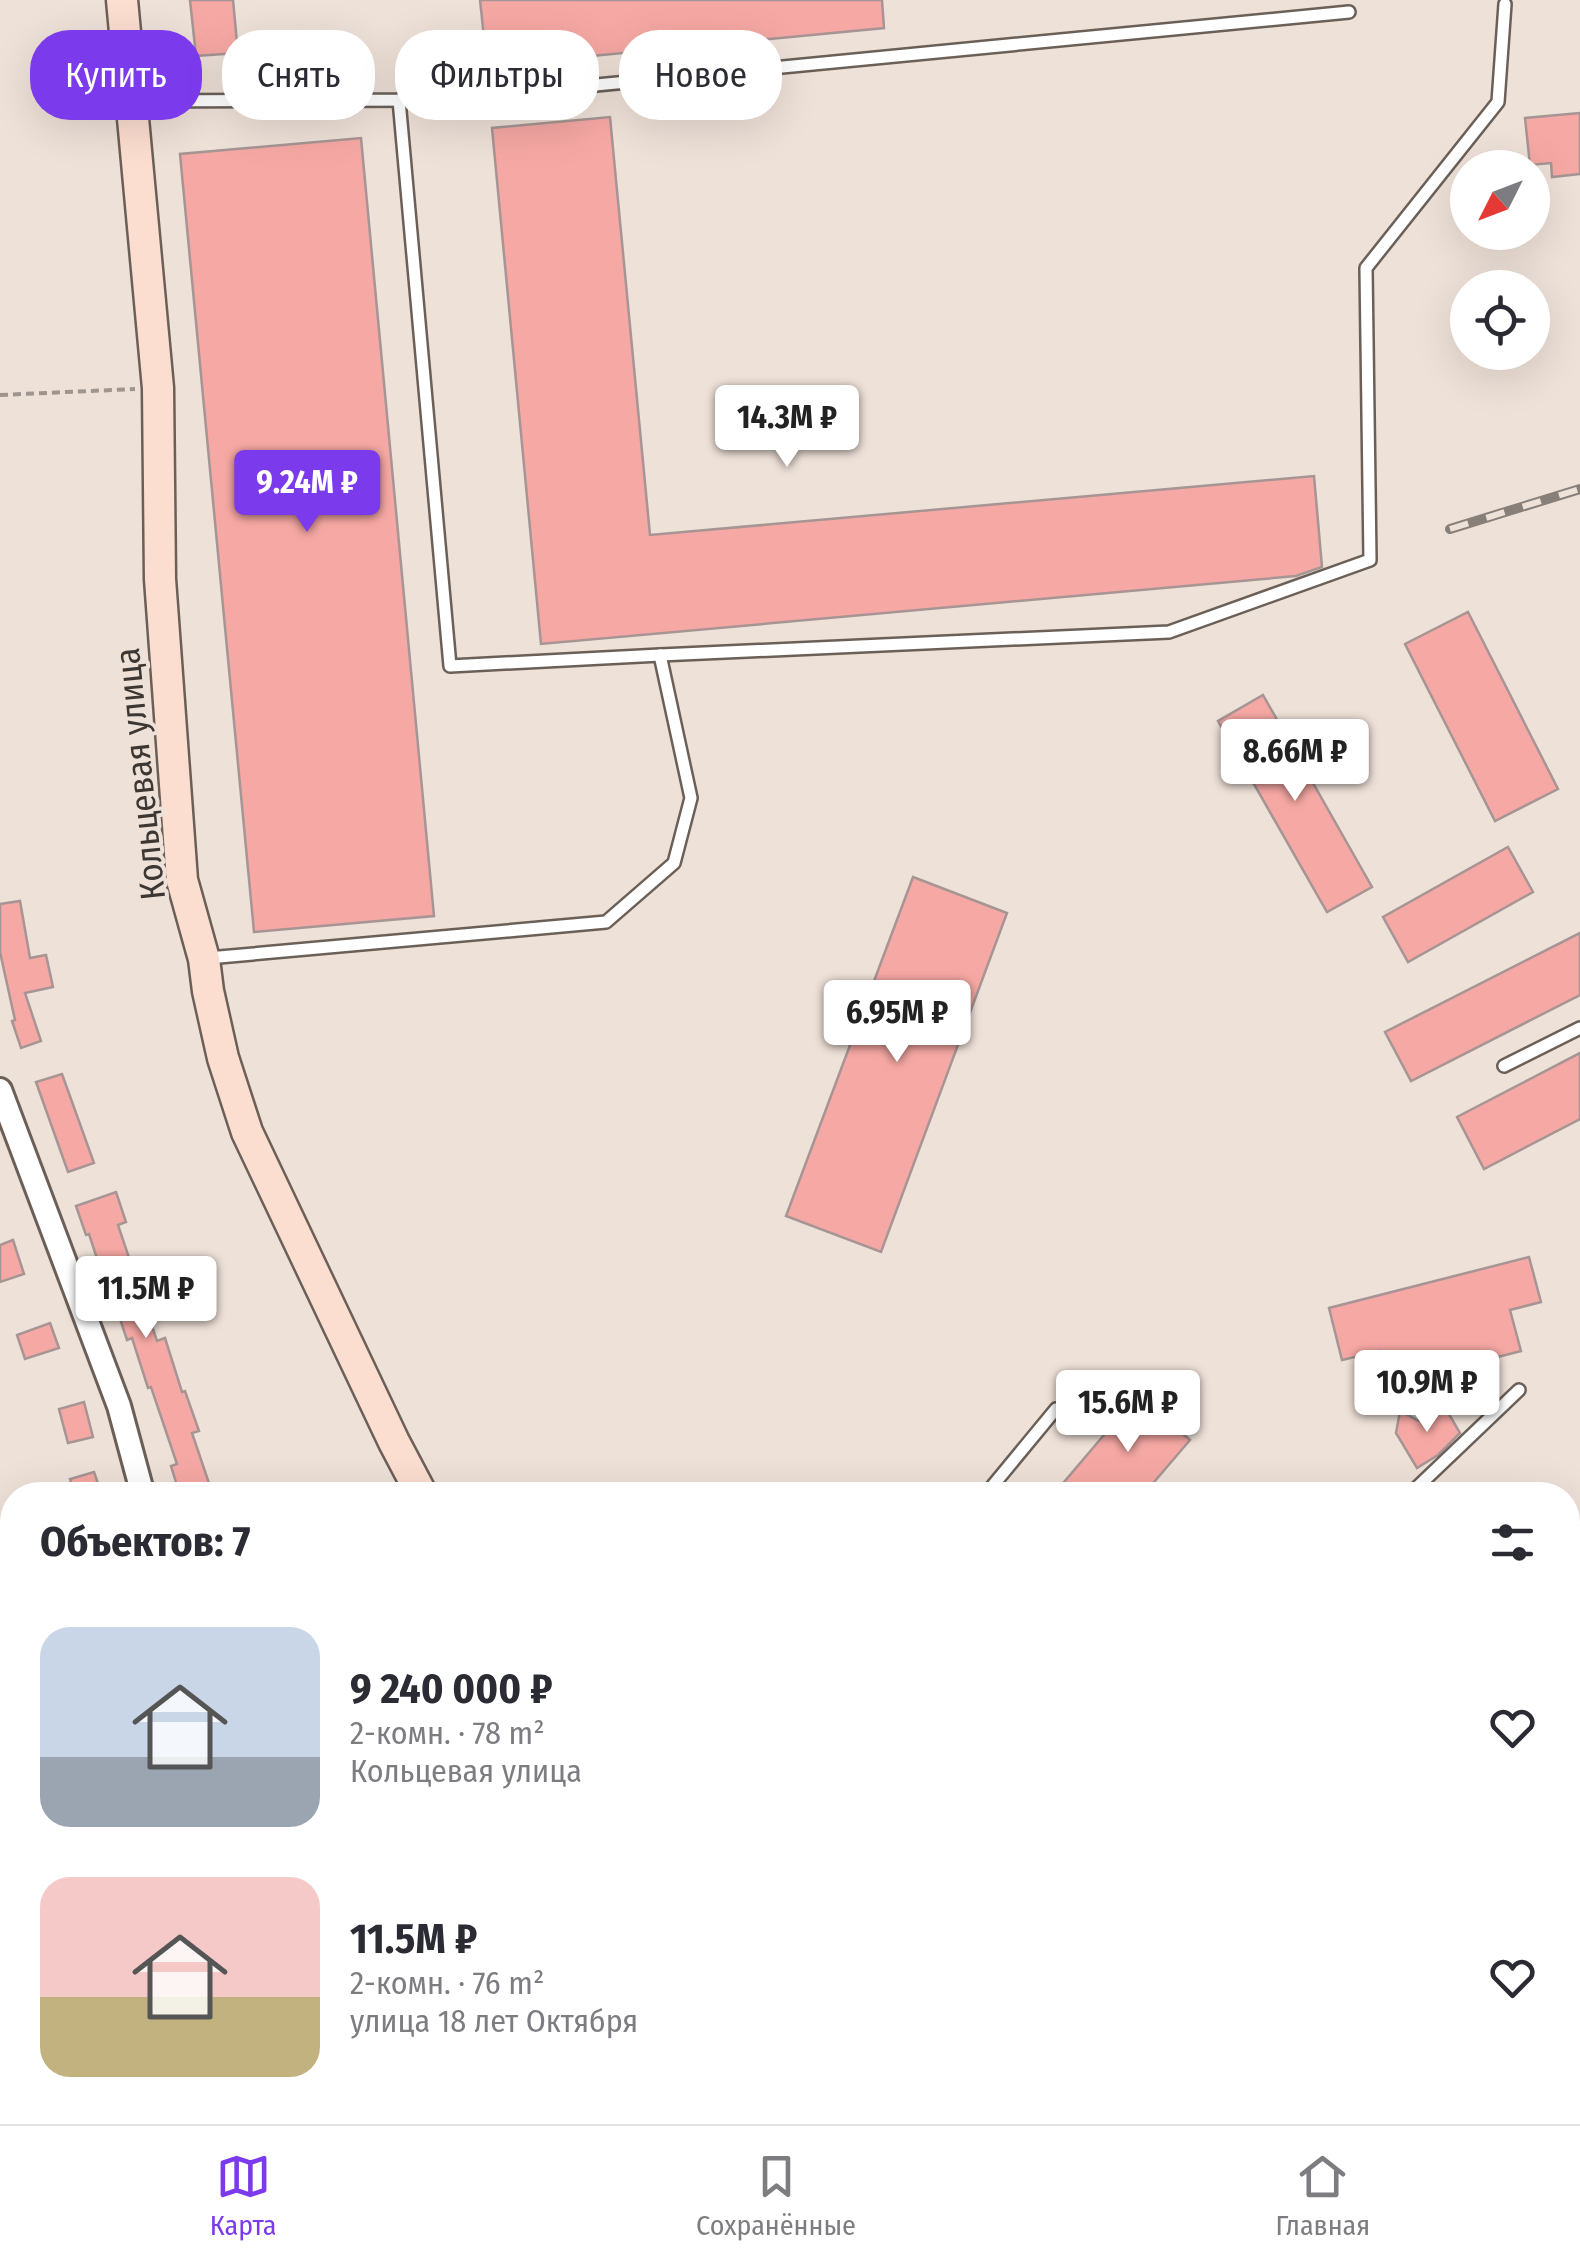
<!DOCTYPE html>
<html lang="ru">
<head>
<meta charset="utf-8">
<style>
  :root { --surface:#fff; --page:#f7f7f7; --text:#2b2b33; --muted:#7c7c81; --line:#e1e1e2; --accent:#7c3aed }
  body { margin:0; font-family:"Fira Sans Condensed",sans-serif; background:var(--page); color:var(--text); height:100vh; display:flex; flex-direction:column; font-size:38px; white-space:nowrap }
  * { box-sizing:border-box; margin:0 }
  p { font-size:32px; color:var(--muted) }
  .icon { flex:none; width:55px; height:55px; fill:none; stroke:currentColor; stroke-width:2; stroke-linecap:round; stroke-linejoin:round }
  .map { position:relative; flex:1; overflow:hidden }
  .drawer { position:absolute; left:0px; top:1482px; width:1580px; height:642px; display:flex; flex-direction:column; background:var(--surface); border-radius:40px 40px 0 0; box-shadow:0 10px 40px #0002 }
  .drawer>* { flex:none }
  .top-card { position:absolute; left:30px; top:30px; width:1000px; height:90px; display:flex; gap:20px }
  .needle { width:65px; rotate:228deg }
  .tools { position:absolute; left:1450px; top:150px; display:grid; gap:20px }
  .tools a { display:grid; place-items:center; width:100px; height:100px; border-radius:50%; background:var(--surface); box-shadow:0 10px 40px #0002; font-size:50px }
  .price { position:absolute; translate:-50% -85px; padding:0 22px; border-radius:10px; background:#fff; color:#222; font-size:32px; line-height:65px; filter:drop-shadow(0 2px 5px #0008) }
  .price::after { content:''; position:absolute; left:50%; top:60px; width:30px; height:22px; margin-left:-15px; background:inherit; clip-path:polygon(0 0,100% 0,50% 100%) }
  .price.selected { background:var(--accent); color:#fff }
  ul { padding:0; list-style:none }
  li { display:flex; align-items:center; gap:30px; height:250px; padding:0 40px }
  li span { display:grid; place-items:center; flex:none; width:280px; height:200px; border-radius:30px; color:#555 }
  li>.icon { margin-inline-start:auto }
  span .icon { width:120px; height:120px; fill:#fffc; stroke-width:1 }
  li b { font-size:42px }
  h2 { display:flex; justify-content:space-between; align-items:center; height:120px; padding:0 40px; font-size:42px }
  .chip { padding:0 35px; border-radius:40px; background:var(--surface); box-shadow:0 10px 40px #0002; font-size:35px; line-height:90px }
  .chip.selected { background:var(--accent); color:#fff }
  .tab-bar { display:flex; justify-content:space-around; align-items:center; height:140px; border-top:2px solid var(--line); background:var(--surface); font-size:28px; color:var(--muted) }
  .tab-bar a { display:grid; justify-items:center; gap:5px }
  .tab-bar .selected { color:var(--accent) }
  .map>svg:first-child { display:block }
</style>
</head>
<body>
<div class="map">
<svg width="1580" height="2124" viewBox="0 0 1580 2124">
  <rect width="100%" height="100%" fill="#eee1d8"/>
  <!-- building -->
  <g fill="#f6a8a4" stroke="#a69594" stroke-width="2.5">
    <polygon points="190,0 233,0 238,53 196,56"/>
    <polygon points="480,0 882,0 884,28 487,66"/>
    <polygon points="1580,113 1580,174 1552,177 1551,163 1530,165 1525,118"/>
    <polygon points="610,117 650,535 1314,476 1322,567 1296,576 541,644 492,128"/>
    <polygon points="361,138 434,916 254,932 180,154"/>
    <polygon points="1468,612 1558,789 1495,821 1405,644"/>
    <polygon points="1263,695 1372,887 1327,912 1218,721"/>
    <polygon points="1508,847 1533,892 1408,962 1383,917"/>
    <polygon points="913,877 1007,913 881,1252 786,1216"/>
    <polygon points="20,901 30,958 46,955 53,987 25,993 41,1041 21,1048 12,1021 15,1020 0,952 0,904"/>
    <polygon points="1580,933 1580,995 1411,1081 1385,1032"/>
    <polygon points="1580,1053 1580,1119 1484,1169 1457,1117"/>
    <polygon points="62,1074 94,1163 68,1172 36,1082"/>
    <polygon points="116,1192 126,1222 118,1225 157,1341 165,1338 182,1392 185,1391 199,1431 192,1433 213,1495 180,1495 171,1466 177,1464 151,1387 148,1388 132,1338 127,1340 107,1279 104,1280 89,1234 86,1235 76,1206"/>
    <polygon points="13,1240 24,1274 0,1282 0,1245"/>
    <polygon points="1529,1257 1541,1302 1510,1310 1521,1351 1388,1385 1380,1351 1342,1360 1329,1308"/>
    <polygon points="50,1323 59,1348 25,1359 17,1335"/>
    <polygon points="1138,1395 1190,1440 1143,1495 1053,1495"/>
    <polygon points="84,1402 93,1437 68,1443 59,1409"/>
    <polygon points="1443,1404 1460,1433 1438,1455 1417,1468 1396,1433 1400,1411 1419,1421"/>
    <polygon points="94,1472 102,1495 75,1495 70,1479"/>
  </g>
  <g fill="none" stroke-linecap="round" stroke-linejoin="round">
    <defs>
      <g id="lane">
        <polyline points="135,101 442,100 1349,12"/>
        <polyline points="660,655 1169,632 1370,560 1366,268 1498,102 1505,4"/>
        <polyline points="208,958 606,922 674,863 691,798 660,655 450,666 399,100"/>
        <polyline points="1504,1066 1580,1028"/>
        <polyline points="985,1495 1056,1409"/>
        <polyline points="1409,1495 1519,1390"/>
        <polyline points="1568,1923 1580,1940"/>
        <polyline points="1568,2002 1580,1993"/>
        <polyline points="1295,2112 1304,2124"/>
        <polyline points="1368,2112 1377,2124"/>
        <polyline points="1558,2112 1567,2124"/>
        <polyline points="1401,2124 1416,2112"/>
      </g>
      <g id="street">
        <polyline points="0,1090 119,1406 143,1495"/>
        <polyline points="0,1783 12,1795"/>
        <polyline points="306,2112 317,2124"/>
        <polyline points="642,2124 658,2112"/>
        <polyline points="1086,2124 1102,2112"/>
      </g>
      <g id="secondary">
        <polyline points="122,0 158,388 160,579 182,880 204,959 208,991 223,1058 247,1132 394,1442 422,1495"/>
        <polyline points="1568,1772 1580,1763"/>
        <polyline points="1123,2124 1134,2112"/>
      </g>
    </defs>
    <!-- lane casing -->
    <use href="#lane" stroke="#6b6058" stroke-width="16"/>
    <!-- street casing -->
    <use href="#street" stroke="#6b6058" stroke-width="28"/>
    <!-- secondary casing -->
    <use href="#secondary" stroke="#6b6058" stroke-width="35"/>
    <!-- path -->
    <g stroke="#9e958e" stroke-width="4" stroke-dasharray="8 5" stroke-linecap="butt">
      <polyline points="0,395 135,389"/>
      <polyline points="1568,1839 1580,1830"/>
      <polyline points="1193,2124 1208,2112"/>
    </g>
    <!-- lane -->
    <use href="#lane" stroke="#fff" stroke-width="11"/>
    <!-- street -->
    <use href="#street" stroke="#fff" stroke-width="22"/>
    <!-- secondary -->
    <use href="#secondary" stroke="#fcded0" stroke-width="30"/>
    <defs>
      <polyline id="rail" points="1450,529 1580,489"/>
    </defs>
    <!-- rail casing -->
    <use href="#rail" stroke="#877f79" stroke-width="10"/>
    <!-- rail -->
    <use href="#rail" stroke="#eee1d8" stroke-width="6" stroke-dasharray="19" stroke-linecap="butt"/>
  </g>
  <g text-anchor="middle" stroke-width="8" stroke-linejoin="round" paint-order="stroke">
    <!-- street labels -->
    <g font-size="35" fill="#3c3733" stroke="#eee1d8">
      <text transform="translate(140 774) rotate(-96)" y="12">Кольцевая улица</text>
    </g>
  </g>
</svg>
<div class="tools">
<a><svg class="needle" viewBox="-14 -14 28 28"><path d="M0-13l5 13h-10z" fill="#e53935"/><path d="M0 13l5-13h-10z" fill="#7c7c81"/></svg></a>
<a><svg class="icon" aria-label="locate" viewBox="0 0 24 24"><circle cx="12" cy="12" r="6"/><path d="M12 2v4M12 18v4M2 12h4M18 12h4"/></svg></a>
</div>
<b class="price" style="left:787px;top:470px">14.3M ₽</b>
<b class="price selected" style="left:307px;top:535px">9.24M ₽</b>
<b class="price" style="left:1295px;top:804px">8.66M ₽</b>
<b class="price" style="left:897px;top:1065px">6.95M ₽</b>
<b class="price" style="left:146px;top:1341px">11.5M ₽</b>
<b class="price" style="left:1427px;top:1435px">10.9M ₽</b>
<b class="price" style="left:1128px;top:1455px">15.6M ₽</b>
<div class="top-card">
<a class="chip selected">Купить</a>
<a class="chip">Снять</a>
<a class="chip">Фильтры</a>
<a class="chip">Новое</a>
</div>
<section class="drawer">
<h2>Объектов: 7<svg class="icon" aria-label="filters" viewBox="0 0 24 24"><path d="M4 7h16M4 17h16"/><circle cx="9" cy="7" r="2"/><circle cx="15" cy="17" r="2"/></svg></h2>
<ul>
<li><span style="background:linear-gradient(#c9d6e8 65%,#9aa5b1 0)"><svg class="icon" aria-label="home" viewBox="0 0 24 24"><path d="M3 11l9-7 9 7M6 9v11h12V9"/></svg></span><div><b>9 240 000 ₽</b><p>2-комн. · 78 m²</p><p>Кольцевая улица</p></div><svg class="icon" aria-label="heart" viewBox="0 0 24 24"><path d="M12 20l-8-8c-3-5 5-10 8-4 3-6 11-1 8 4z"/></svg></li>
<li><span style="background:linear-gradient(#f6c9c9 60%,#c2b280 0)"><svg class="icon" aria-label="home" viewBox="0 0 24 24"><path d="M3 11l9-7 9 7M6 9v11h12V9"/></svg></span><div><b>11.5M ₽</b><p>2-комн. · 76 m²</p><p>улица 18 лет Октября</p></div><svg class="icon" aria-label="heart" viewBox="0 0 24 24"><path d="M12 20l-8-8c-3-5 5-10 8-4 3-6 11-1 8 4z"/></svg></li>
</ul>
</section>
</div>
<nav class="tab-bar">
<a class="selected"><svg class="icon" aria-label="map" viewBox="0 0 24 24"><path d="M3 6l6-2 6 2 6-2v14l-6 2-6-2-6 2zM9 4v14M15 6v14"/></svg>Карта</a>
<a><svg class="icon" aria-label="saved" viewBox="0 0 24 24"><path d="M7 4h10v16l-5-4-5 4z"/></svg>Сохранённые</a>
<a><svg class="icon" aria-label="home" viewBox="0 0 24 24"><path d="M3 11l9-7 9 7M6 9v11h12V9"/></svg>Главная</a>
</nav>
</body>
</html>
